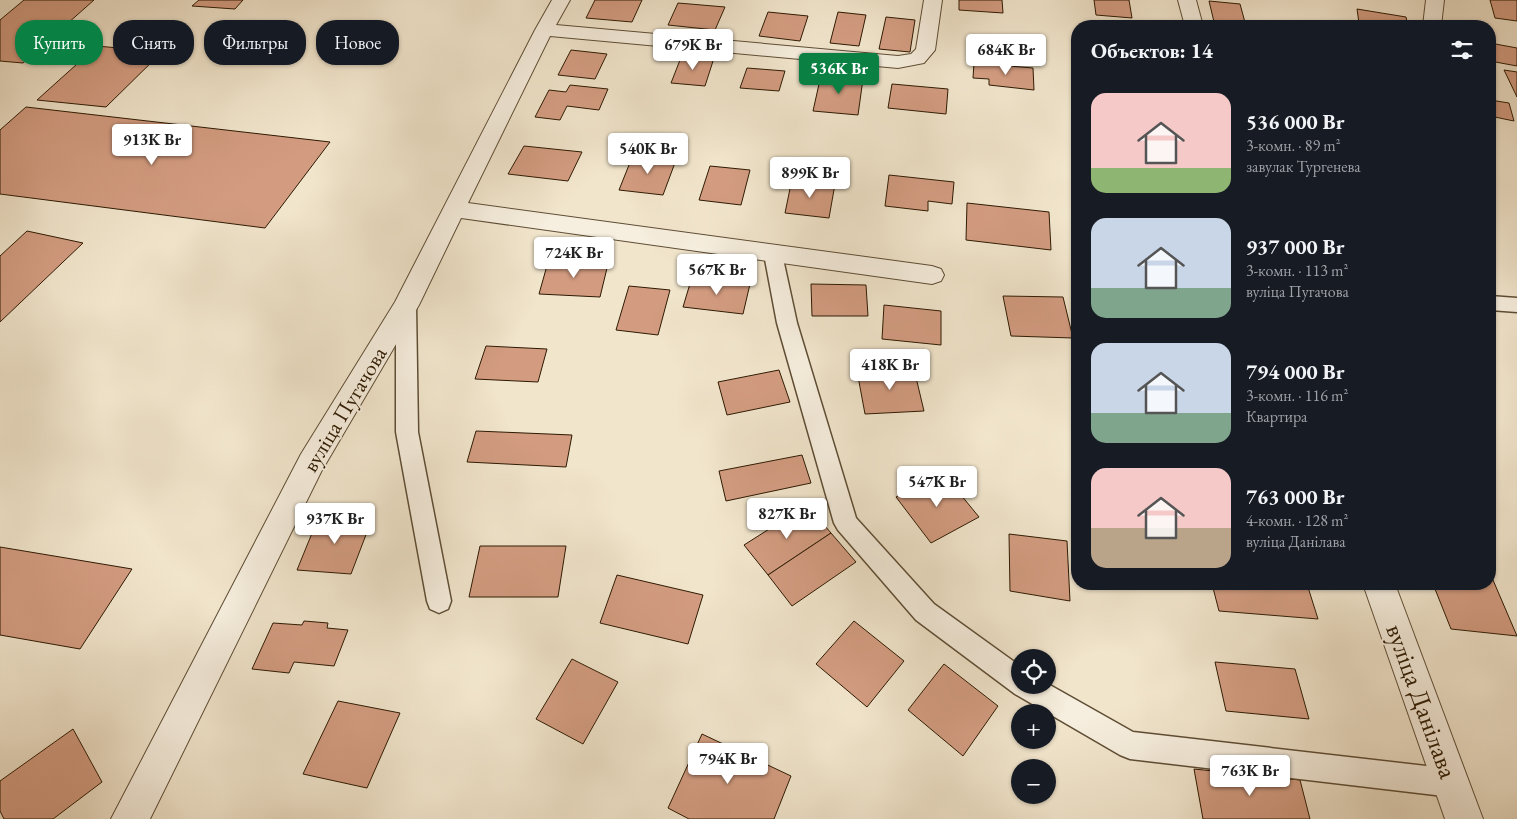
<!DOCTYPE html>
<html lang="ru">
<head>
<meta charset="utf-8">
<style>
  :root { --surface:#171b24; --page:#242831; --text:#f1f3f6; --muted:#9ea1a6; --accent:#0b8043 }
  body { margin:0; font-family:"EB Garamond",serif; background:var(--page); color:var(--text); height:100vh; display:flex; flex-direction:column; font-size:19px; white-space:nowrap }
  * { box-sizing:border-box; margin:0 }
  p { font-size:16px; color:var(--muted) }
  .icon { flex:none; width:28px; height:28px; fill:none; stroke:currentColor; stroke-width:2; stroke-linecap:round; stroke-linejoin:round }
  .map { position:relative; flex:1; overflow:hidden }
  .panel { position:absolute; left:1071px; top:20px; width:425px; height:570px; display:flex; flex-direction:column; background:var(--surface); border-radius:20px; box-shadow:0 1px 4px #0004 }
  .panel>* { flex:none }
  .top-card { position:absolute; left:15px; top:20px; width:475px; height:45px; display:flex; gap:10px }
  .controls { position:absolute; left:1011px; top:649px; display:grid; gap:10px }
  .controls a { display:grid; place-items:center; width:45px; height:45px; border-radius:50%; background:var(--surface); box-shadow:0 1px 4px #0004; font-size:25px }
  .price { position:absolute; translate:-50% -42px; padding:0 11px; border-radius:5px; background:#fff; color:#222; font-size:16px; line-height:32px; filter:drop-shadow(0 1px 2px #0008) }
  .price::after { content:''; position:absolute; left:50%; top:30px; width:15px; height:11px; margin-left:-8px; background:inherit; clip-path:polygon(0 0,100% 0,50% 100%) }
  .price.selected { background:var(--accent); color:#fff }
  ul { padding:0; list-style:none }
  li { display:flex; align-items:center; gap:15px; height:125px; padding:0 20px }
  li span { display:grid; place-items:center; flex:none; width:140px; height:100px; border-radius:15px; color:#555 }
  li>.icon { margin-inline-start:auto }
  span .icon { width:60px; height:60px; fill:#fffc; stroke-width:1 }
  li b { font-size:21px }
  h2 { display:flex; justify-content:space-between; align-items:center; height:60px; padding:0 20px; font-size:21px }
  .chip { padding:0 18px; border-radius:20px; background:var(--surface); box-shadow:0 1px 4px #0004; font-size:18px; line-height:45px }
  .chip.selected { background:var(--accent); color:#fff }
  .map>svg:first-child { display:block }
</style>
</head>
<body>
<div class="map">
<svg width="1517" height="819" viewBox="0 0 1517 819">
  <rect width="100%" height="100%" fill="#f1e5cc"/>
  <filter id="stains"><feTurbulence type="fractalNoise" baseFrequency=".004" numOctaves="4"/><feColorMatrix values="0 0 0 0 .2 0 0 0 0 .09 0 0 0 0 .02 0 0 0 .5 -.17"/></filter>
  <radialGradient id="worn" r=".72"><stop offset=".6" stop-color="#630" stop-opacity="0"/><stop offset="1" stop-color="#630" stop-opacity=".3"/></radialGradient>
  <!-- building -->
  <g fill="#d39c81" stroke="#2d1a02">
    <polygon points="24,0 94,0 23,63 0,61 0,20"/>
    <polygon points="199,0 243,0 235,9 192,6"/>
    <polygon points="595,0 642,0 632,22 586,18"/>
    <polygon points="959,0 1002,0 1003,13 959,10"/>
    <polygon points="1094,0 1129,0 1132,18 1096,15"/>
    <polygon points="1490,0 1517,0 1517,21 1495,18"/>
    <polygon points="1209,1 1240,4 1246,26 1215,26"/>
    <polygon points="678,3 725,7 715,30 668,25"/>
    <polygon points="1357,9 1406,17 1408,26 1376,26 1359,23"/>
    <polygon points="768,12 808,16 800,41 759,36"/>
    <polygon points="838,12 866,15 859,46 830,43"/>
    <polygon points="886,17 915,20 910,52 879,49"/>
    <polygon points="1490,43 1517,48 1517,66 1490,61"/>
    <polygon points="97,46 162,52 106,107 37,100"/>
    <polygon points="571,50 607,54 595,79 558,75"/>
    <polygon points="682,55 714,58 705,86 671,83"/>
    <polygon points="974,63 1033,68 1034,90 989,85 989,79 973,78"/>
    <polygon points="747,68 785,71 779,91 740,88"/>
    <polygon points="1504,70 1517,72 1517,97"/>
    <polygon points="821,75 863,79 858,115 813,111"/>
    <polygon points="892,84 948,89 946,114 888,108"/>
    <polygon points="570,85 608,89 599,110 567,106 560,120 535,117 549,90 566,92"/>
    <polygon points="1490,100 1509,103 1514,121 1490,116"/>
    <polygon points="26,107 330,142 265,228 0,194 0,130"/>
    <polygon points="524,146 582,152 568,181 508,174"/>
    <polygon points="633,155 676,160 663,195 619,190"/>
    <polygon points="710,166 750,170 741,205 699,200"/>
    <polygon points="889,175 954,182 952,204 928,201 928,211 885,206"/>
    <polygon points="792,179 835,184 829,218 785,213"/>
    <polygon points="967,203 1049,212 1051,250 966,240"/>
    <polygon points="27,231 83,243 0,322 0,256"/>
    <polygon points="548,262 608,264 600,297 539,294"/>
    <polygon points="692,277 750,284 743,314 683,307"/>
    <polygon points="811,284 866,285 868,316 812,316"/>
    <polygon points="629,286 670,290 658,335 616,330"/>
    <polygon points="1003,296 1063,297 1073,338 1011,336"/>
    <polygon points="884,305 941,311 941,345 882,339"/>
    <polygon points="486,346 547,349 538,382 475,379"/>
    <polygon points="914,369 924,411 865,414 857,371"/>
    <polygon points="779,370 790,402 727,415 718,382"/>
    <polygon points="476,431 572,435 566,467 467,462"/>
    <polygon points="802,455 811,483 726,501 719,471"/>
    <polygon points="943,473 979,517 931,543 896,497"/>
    <polygon points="807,505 831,533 768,575 744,545"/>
    <polygon points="319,516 372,519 351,574 297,570"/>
    <polygon points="831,533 856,562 792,606 768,575"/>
    <polygon points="1009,534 1067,541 1070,601 1010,591"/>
    <polygon points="480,546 566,546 558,597 469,597"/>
    <polygon points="0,547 132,569 80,649 0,635"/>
    <polygon points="1490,573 1517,636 1451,629 1433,584 1490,584"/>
    <polygon points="617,575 703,595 688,644 600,623"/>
    <polygon points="1212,584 1307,584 1318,619 1219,611"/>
    <polygon points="304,621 328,623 327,628 348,630 334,666 294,662 289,673 252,669 273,623 302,625"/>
    <polygon points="854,621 904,661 867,707 816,664"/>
    <polygon points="572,659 618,682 583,744 536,719"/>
    <polygon points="1215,662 1295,669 1309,719 1226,711"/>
    <polygon points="944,664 998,706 963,756 908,710"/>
    <polygon points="338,701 400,713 367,788 303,774"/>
    <polygon points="73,729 102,782 53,819 4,819 0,811 0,781"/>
    <polygon points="702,734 791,776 774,819 689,819 668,808"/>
    <polygon points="1194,769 1300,780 1310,819 1203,819"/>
  </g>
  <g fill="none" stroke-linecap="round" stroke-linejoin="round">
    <defs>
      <g id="service">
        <polygon points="773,248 780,249 782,254 797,323 856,518 934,604 1020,666 1020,685 1048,684 1133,732 1452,769 1462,773 1466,783 1462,793 1452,797 1130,759 1120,755 1015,694 916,620 838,530 834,523 777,323 764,254 766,249"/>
        <polygon points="1490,296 1517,298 1517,312 1490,310"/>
        <polygon points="406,298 413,300 416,305 418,432 451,601 448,609 439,613 430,609 427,601 396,432 396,305 399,300"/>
      </g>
      <g id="minor">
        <polygon points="552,0 570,0 556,25 898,56 911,54 916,49 924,0 942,0 935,50 924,63 898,68 550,36 468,203 932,266 941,269 944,275 941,281 932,284 461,218 419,305 321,472 150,819 111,819 301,454 395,302 535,30"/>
        <polygon points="1178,0 1196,0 1203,26 1185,26"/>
        <polygon points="1426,0 1444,0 1441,26 1423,26"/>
        <polygon points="1363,584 1395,584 1483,819 1445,819"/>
      </g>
    </defs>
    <!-- service casing -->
    <use href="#service" stroke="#5e4d34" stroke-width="3"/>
    <!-- minor casing -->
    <use href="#minor" stroke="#5e4d34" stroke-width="2"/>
    <!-- service -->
    <use href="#service" fill="#f6eede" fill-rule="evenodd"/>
    <!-- minor -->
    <use href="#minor" fill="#f6eede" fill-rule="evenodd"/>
  </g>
  <g text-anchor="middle" stroke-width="4" stroke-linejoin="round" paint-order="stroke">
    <!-- street labels -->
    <g font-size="22" fill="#2d1a02" stroke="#f6eede">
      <text transform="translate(344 409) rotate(-59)" y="8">вуліца Пугачова</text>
    </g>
    <!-- near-street labels -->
    <g font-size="26" fill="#2d1a02" stroke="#f6eede">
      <text transform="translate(1422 701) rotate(70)" y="9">вуліца Данілава</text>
    </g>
  </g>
  <rect width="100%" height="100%" filter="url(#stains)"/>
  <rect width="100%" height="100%" fill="url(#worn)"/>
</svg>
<div class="controls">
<a><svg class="icon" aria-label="locate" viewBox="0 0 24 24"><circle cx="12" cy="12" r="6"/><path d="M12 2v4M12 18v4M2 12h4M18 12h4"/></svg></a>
<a>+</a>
<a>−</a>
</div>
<b class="price" style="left:693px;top:71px">679K Br</b>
<b class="price" style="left:1006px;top:76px">684K Br</b>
<b class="price selected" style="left:839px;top:95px">536K Br</b>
<b class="price" style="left:152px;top:166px">913K Br</b>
<b class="price" style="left:648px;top:175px">540K Br</b>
<b class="price" style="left:810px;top:199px">899K Br</b>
<b class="price" style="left:574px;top:279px">724K Br</b>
<b class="price" style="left:717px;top:296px">567K Br</b>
<b class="price" style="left:890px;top:391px">418K Br</b>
<b class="price" style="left:937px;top:508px">547K Br</b>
<b class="price" style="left:787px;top:540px">827K Br</b>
<b class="price" style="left:335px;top:545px">937K Br</b>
<b class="price" style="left:728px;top:785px">794K Br</b>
<b class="price" style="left:1250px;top:797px">763K Br</b>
<div class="top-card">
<a class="chip selected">Купить</a>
<a class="chip">Снять</a>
<a class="chip">Фильтры</a>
<a class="chip">Новое</a>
</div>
<section class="panel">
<h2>Объектов: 14<svg class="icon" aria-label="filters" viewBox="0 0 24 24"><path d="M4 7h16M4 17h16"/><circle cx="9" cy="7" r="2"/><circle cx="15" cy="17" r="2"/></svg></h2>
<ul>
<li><span style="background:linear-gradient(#f6c9c9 75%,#8fb573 0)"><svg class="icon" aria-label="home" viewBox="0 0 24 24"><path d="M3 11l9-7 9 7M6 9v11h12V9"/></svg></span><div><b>536 000 Br</b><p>3-комн. · 89 m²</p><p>завулак Тургенева</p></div></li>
<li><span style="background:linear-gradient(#c9d6e8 70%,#7fa58c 0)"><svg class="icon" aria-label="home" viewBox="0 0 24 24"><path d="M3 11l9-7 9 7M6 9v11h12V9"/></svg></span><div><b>937 000 Br</b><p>3-комн. · 113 m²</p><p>вуліца Пугачова</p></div></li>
<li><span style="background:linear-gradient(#c9d6e8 70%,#7fa58c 0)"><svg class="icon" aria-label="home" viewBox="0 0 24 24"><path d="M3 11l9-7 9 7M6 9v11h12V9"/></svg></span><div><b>794 000 Br</b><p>3-комн. · 116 m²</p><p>Квартира</p></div></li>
<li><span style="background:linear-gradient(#f6c9c9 60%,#b9a48a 0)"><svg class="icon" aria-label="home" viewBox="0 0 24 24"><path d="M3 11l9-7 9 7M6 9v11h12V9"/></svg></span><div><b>763 000 Br</b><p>4-комн. · 128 m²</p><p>вуліца Данілава</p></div></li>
</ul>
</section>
</div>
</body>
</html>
